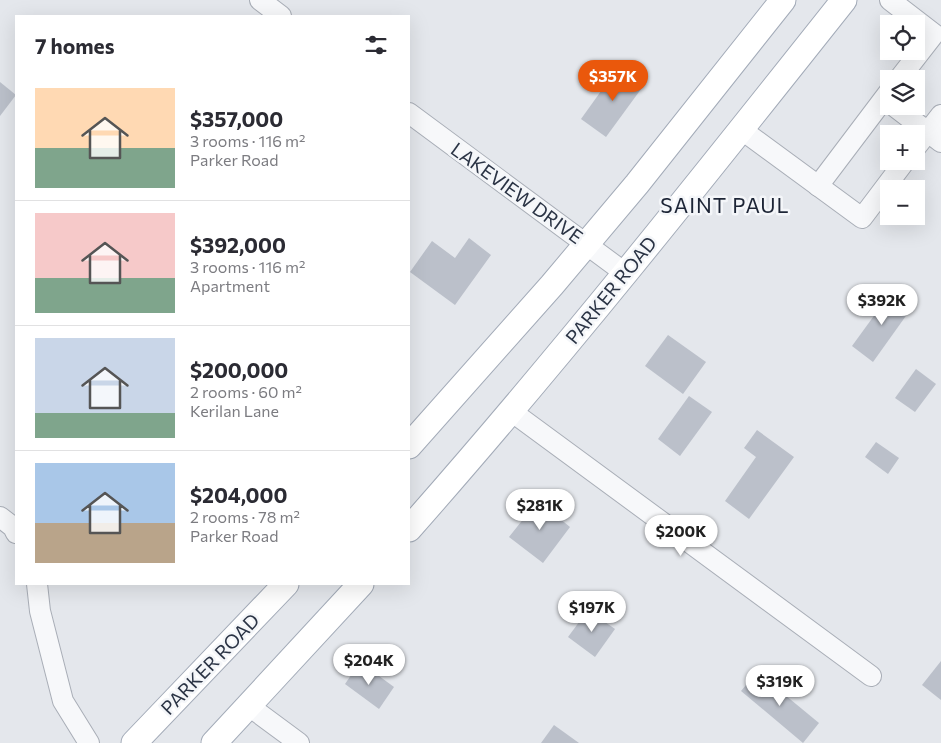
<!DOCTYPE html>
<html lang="en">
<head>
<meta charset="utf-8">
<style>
  :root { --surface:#fff; --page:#f7f7f7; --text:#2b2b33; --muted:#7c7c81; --line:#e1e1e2; --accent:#ea580c }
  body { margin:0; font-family:Commissioner,sans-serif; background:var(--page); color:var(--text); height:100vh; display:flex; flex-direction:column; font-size:19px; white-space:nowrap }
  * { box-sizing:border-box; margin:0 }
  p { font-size:16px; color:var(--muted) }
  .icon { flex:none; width:28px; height:28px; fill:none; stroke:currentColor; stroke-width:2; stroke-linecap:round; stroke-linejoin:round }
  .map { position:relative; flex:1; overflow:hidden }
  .panel { position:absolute; left:15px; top:15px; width:395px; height:570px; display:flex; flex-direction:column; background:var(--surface); border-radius:0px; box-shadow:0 5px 20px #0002 }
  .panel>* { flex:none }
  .controls { position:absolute; left:880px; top:15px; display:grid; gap:10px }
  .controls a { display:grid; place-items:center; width:45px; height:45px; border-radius:0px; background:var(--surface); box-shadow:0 5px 20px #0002; font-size:25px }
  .price { position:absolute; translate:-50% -42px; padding:0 11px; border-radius:18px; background:#fff; color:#222; font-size:16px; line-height:32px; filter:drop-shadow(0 1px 2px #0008) }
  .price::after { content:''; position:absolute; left:50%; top:30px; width:15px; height:11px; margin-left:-8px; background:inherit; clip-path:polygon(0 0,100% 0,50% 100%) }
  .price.on { background:var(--accent); color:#fff }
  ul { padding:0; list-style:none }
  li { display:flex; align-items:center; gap:15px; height:125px; padding:0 20px }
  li+li { border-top:1px solid var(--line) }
  li span { display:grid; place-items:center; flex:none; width:140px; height:100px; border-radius:0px; color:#555 }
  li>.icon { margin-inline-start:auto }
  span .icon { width:60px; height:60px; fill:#fffc; stroke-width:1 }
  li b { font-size:21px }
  h2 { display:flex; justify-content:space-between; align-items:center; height:60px; padding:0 20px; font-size:21px }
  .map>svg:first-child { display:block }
</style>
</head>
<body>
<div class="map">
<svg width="941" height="743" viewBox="0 0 941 743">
  <rect width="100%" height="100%" fill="#e4e7ec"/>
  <!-- building -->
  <g fill="#bbc0ca">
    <polygon points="619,66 644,85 606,137 581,119"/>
    <polygon points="0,82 16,95 0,116"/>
    <polygon points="469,238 491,255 455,305 410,272 432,241 455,258"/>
    <polygon points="892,291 913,306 873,362 852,346"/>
    <polygon points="668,335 706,362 683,394 645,366"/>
    <polygon points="916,369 936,384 915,412 895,398"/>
    <polygon points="689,396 712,412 680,456 658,439"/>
    <polygon points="757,430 794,457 749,519 725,501 756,457 744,448"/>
    <polygon points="876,442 899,458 888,474 865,457"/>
    <polygon points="540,498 561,515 559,518 570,527 543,563 509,537"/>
    <polygon points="588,610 615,629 595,657 568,637"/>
    <polygon points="941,661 941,700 922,685"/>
    <polygon points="360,662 394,687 379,709 345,684"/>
    <polygon points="757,672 819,723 803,743 741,691"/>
    <polygon points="554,725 579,743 541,743"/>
  </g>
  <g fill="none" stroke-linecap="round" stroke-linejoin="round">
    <defs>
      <g id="minor">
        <polyline points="260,0 281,16"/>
        <polyline points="890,0 934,34 899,79"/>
        <polyline points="894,106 941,142"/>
        <polyline points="409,113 625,273"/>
        <polyline points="742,130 862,218 905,161"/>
        <polyline points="916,147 941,115"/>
        <polyline points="818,186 889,92"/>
        <polyline points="511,411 871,676"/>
        <polyline points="0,517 13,527 16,533"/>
        <polyline points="37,584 40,611 63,701 89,743"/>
        <polyline points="249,706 299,743"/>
      </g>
      <g id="major">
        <polyline points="409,446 552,285 637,184 783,0"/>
        <path d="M409 529C560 358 702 179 844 0"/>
        <polyline points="134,743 286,584"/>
        <polyline points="214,743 361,584"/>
      </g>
    </defs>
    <!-- minor casing -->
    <use href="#minor" stroke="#a9aeb7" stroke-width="22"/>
    <!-- major casing -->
    <use href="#major" stroke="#a3abb8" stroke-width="27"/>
    <!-- minor -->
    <use href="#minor" stroke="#f7f8fa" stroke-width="20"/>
    <!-- major -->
    <use href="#major" stroke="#fff" stroke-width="25"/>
  </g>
  <g text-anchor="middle" stroke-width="5" stroke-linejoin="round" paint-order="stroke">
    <!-- street labels -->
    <g font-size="19" fill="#2b3445" stroke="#f4f6f9">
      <text transform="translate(517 193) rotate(36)" y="7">LAKEVIEW DRIVE</text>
      <text transform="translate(611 290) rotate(-51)" y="7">PARKER ROAD</text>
      <text transform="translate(210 664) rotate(-46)" y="7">PARKER ROAD</text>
    </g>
    <!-- quarter labels -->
    <g font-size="21" letter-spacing="1" fill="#1d2536" stroke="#f4f6f9">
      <text x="725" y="213">SAINT PAUL</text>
    </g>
  </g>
</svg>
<div class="controls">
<a><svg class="icon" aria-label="locate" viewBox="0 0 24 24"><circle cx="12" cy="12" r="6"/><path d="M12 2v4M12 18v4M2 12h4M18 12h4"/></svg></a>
<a><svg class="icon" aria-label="layers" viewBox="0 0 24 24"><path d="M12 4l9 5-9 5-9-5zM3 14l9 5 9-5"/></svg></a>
<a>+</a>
<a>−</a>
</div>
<b class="price on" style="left:613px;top:102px">$357K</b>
<b class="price" style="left:882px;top:326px">$392K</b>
<b class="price" style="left:540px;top:531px">$281K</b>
<b class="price" style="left:681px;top:557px">$200K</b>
<b class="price" style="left:592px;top:633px">$197K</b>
<b class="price" style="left:369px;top:686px">$204K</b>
<b class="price" style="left:780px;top:707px">$319K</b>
<section class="panel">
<h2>7 homes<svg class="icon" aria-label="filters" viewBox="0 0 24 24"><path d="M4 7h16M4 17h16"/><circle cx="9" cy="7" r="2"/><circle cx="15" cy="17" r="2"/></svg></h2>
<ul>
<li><span style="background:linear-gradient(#ffd9b3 60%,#7fa58c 0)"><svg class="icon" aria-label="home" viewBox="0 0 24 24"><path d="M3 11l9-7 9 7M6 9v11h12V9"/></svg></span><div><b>$357,000</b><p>3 rooms · 116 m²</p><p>Parker Road</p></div></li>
<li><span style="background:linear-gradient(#f6c9c9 65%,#7fa58c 0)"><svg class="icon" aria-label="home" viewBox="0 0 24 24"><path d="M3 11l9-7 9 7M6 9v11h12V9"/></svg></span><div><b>$392,000</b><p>3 rooms · 116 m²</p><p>Apartment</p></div></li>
<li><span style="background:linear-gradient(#c9d6e8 75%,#7fa58c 0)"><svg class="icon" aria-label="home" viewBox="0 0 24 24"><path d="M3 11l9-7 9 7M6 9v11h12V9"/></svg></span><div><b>$200,000</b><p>2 rooms · 60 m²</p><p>Kerilan Lane</p></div></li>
<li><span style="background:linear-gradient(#a9c7e8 60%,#b9a48a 0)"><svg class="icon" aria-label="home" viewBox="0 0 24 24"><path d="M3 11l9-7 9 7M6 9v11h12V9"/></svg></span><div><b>$204,000</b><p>2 rooms · 78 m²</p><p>Parker Road</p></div></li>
</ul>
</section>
</div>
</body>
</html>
